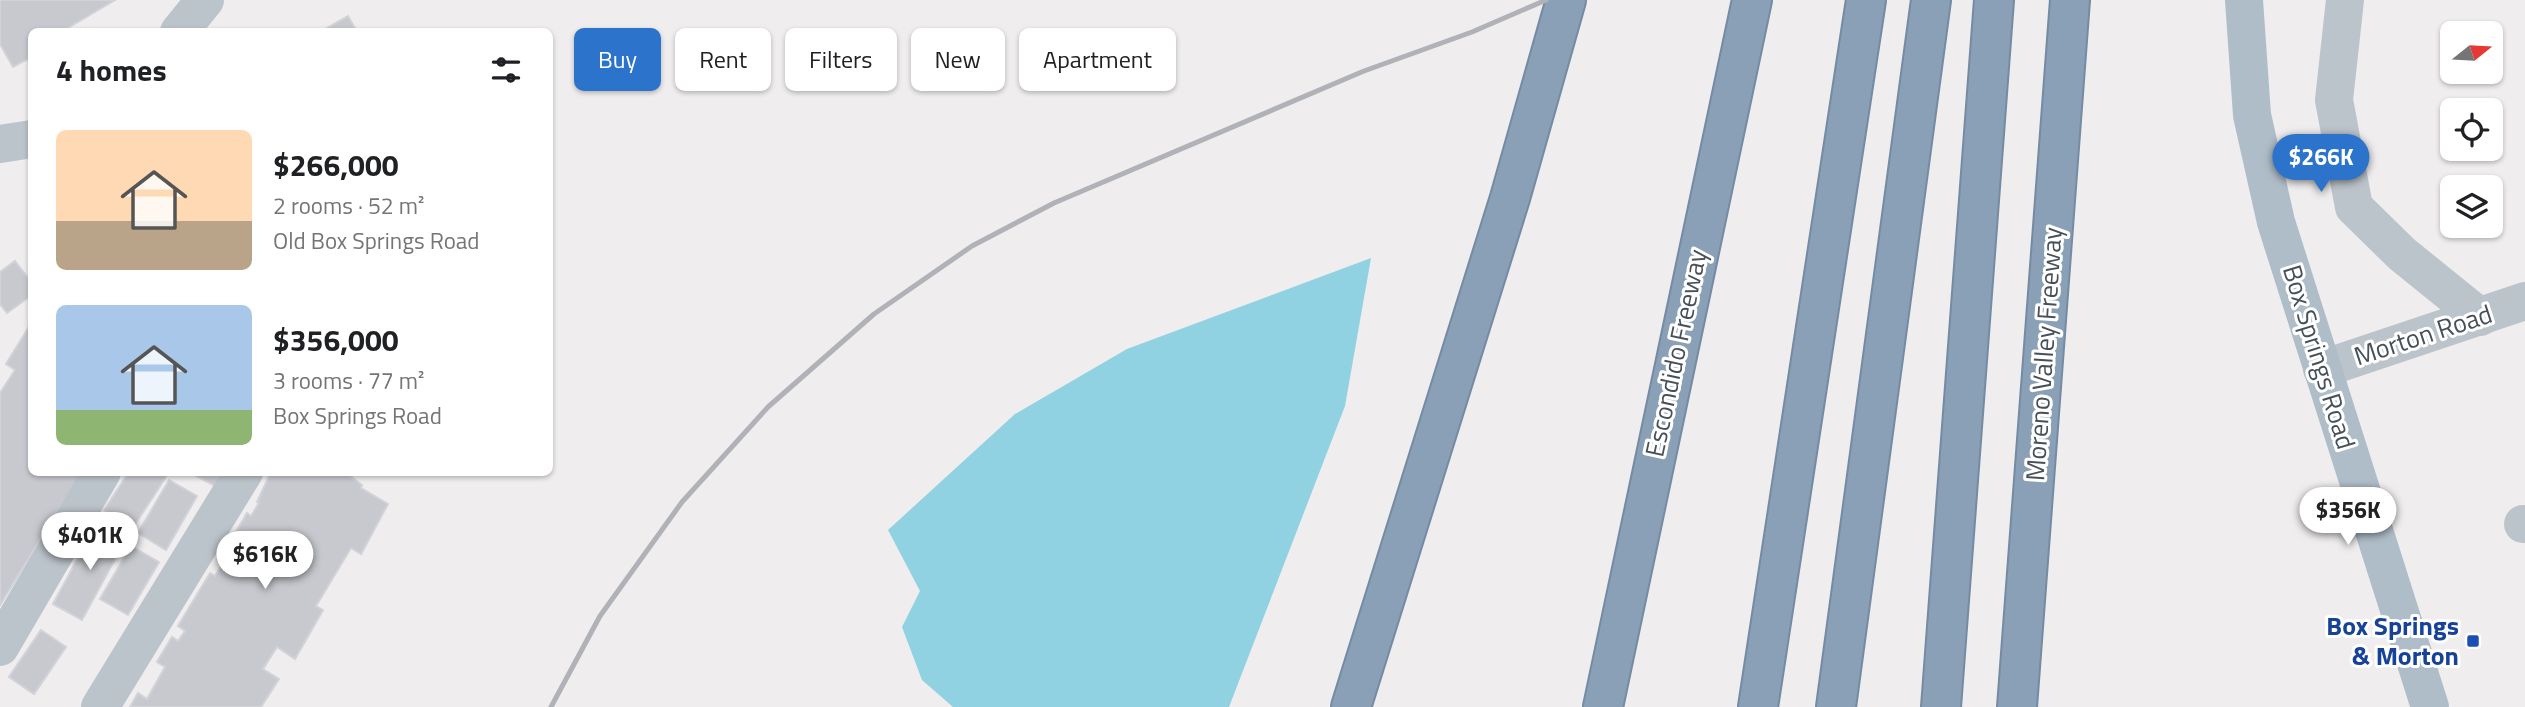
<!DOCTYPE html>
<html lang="en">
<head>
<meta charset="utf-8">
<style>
  :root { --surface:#fff; --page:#f2f2f2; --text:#202124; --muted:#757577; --accent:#2b73cb }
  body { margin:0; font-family:"Titillium Web",sans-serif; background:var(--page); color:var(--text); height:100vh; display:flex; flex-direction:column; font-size:26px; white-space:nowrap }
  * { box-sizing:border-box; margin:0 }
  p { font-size:23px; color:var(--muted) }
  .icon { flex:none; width:38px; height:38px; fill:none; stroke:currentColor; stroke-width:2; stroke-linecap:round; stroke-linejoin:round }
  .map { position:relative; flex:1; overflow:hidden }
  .panel { position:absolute; left:28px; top:28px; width:525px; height:448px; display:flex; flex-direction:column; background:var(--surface); border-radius:10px; box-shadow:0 2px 5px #0004 }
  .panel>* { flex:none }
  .top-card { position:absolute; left:574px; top:28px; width:665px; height:63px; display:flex; gap:14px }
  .needle { width:46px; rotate:72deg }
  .buttons { position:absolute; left:2440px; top:21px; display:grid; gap:14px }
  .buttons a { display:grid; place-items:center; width:63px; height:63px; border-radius:10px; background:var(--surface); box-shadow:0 2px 5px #0004; font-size:35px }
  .price { position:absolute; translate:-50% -60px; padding:0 16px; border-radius:24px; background:#fff; color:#222; font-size:23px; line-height:46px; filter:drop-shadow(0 2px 4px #0008) }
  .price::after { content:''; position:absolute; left:50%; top:42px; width:21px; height:16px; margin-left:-10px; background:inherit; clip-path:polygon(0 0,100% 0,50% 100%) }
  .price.active { background:var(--accent); color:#fff }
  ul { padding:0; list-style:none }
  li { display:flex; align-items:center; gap:21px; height:175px; padding:0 28px }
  li span { display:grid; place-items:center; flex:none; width:196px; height:140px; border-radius:10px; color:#555 }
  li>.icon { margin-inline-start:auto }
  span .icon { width:84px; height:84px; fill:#fffc; stroke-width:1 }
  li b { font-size:30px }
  h2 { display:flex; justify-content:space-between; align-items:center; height:84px; padding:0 28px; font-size:30px }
  .pill { padding:0 24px; border-radius:10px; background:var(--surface); box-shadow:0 2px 5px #0004; font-size:24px; line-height:63px }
  .pill.active { background:var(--accent); color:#fff }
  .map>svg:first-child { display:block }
</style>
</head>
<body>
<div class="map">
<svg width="2525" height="707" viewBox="0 0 2525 707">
  <rect width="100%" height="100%" fill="#efeded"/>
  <!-- water -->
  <polygon fill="#90d2e2" points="1371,258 1345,406 1229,707 953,707 922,680 902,627 920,591 888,530 1015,414 1127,349"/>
  <!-- building -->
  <g fill="#c7c9cf" stroke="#d1d3d8" stroke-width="2">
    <polygon points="0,0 115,0 61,32 32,32 32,57 13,67 0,44"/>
    <polygon points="348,16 357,32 320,32"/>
    <polygon points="15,261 32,283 32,295 7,313 0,304 0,272"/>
    <polygon points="32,322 32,472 82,472 0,605 0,393 15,370 6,364"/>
    <polygon points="129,472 160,472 166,477 132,529 104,510"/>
    <polygon points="189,472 222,472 215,486"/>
    <polygon points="271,472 345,472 362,485 361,488 388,504 361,554 351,548 316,606 323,610 295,659 277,647 263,669 279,679 261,707 130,707 138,693 147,699 165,667 157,662 172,637 178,641 185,631 178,626 210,573 215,576 228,555 232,557 240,544 232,539 247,513 251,516 259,503 257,502"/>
    <polygon points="169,480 197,496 166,550 138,533"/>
    <polygon points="97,523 126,539 82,620 53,604"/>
    <polygon points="131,546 159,562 128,615 100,599"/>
    <polygon points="41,630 66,647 34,694 9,677"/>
  </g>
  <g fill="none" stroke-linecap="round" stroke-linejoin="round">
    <defs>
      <g id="highway">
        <polyline points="1351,707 1510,198 1566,0"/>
        <polyline points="1603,707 1752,0"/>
        <polyline points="1758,707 1866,0"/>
        <polyline points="1836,707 1931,0"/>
        <polyline points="1941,707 1994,0"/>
        <polyline points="2017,707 2070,0"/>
      </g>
    </defs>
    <!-- highway casing -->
    <use href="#highway" stroke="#748ba3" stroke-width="42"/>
    <!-- minor -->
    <g stroke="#bcc4cb" stroke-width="38">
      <polyline points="2345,0 2334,100 2354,207 2402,254 2480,317"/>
      <polyline points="179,32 205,0"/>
      <polyline points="0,144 32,139"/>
      <polyline points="2322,369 2525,301"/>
      <polyline points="2523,524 2525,524"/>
      <polyline points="0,647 102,472"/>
      <polyline points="100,707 244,472"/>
    </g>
    <!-- major -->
    <polyline stroke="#afbdc9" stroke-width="38" points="2244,0 2252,115 2276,222 2430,707"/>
    <!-- highway -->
    <use href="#highway" stroke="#89a0b7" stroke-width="38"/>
    <!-- rail -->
    <polyline stroke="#b0b2b7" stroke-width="5" points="551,707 600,616 682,502 768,407 874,314 972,246 1054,203 1364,71 1472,32 1546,0"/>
  </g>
  <!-- markers -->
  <rect fill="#1a4fb4" stroke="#fff" stroke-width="2.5" x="2466" y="634" width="14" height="14" rx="3.5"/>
  <g text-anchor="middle" stroke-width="6" stroke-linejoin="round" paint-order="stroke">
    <!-- street labels -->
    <g font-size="26" fill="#475058" stroke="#fff">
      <text transform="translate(2423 335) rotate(-18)" y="9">Morton Road</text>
      <text transform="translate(1676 353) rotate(-78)" y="9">Escondido Freeway</text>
      <text transform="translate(2044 354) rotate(-86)" y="9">Moreno Valley Freeway</text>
      <text transform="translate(2319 357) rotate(73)" y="9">Box Springs Road</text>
    </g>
    <!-- transit labels -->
    <g font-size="26" font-weight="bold" fill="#164399" stroke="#fff" text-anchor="end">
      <text x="2459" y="635">Box Springs<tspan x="2459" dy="30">&amp; Morton</tspan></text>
    </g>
  </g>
</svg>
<div class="buttons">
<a><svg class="needle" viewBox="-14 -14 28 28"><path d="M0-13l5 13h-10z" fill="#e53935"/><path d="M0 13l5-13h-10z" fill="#757577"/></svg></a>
<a><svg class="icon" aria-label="locate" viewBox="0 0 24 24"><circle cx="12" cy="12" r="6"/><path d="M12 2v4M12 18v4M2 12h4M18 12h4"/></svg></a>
<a><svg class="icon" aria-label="layers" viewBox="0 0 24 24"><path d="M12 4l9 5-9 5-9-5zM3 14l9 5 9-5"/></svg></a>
</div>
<b class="price active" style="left:2321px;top:194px">$266K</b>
<b class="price" style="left:2348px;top:547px">$356K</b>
<b class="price" style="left:90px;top:572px">$401K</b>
<b class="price" style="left:265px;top:591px">$616K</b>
<div class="top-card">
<a class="pill active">Buy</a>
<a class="pill">Rent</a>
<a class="pill">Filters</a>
<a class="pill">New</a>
<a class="pill">Apartment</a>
</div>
<section class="panel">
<h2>4 homes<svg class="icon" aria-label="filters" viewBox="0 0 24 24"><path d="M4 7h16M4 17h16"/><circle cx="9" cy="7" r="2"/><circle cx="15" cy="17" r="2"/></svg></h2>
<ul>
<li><span style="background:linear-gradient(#ffd9b3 65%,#b9a48a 0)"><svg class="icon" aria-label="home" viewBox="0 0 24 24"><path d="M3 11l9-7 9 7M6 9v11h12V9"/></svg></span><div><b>$266,000</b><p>2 rooms · 52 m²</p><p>Old Box Springs Road</p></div></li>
<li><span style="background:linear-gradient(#a9c7e8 75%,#8fb573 0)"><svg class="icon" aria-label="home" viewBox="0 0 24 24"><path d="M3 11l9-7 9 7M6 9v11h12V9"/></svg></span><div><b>$356,000</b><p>3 rooms · 77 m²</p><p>Box Springs Road</p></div></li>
</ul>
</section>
</div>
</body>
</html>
